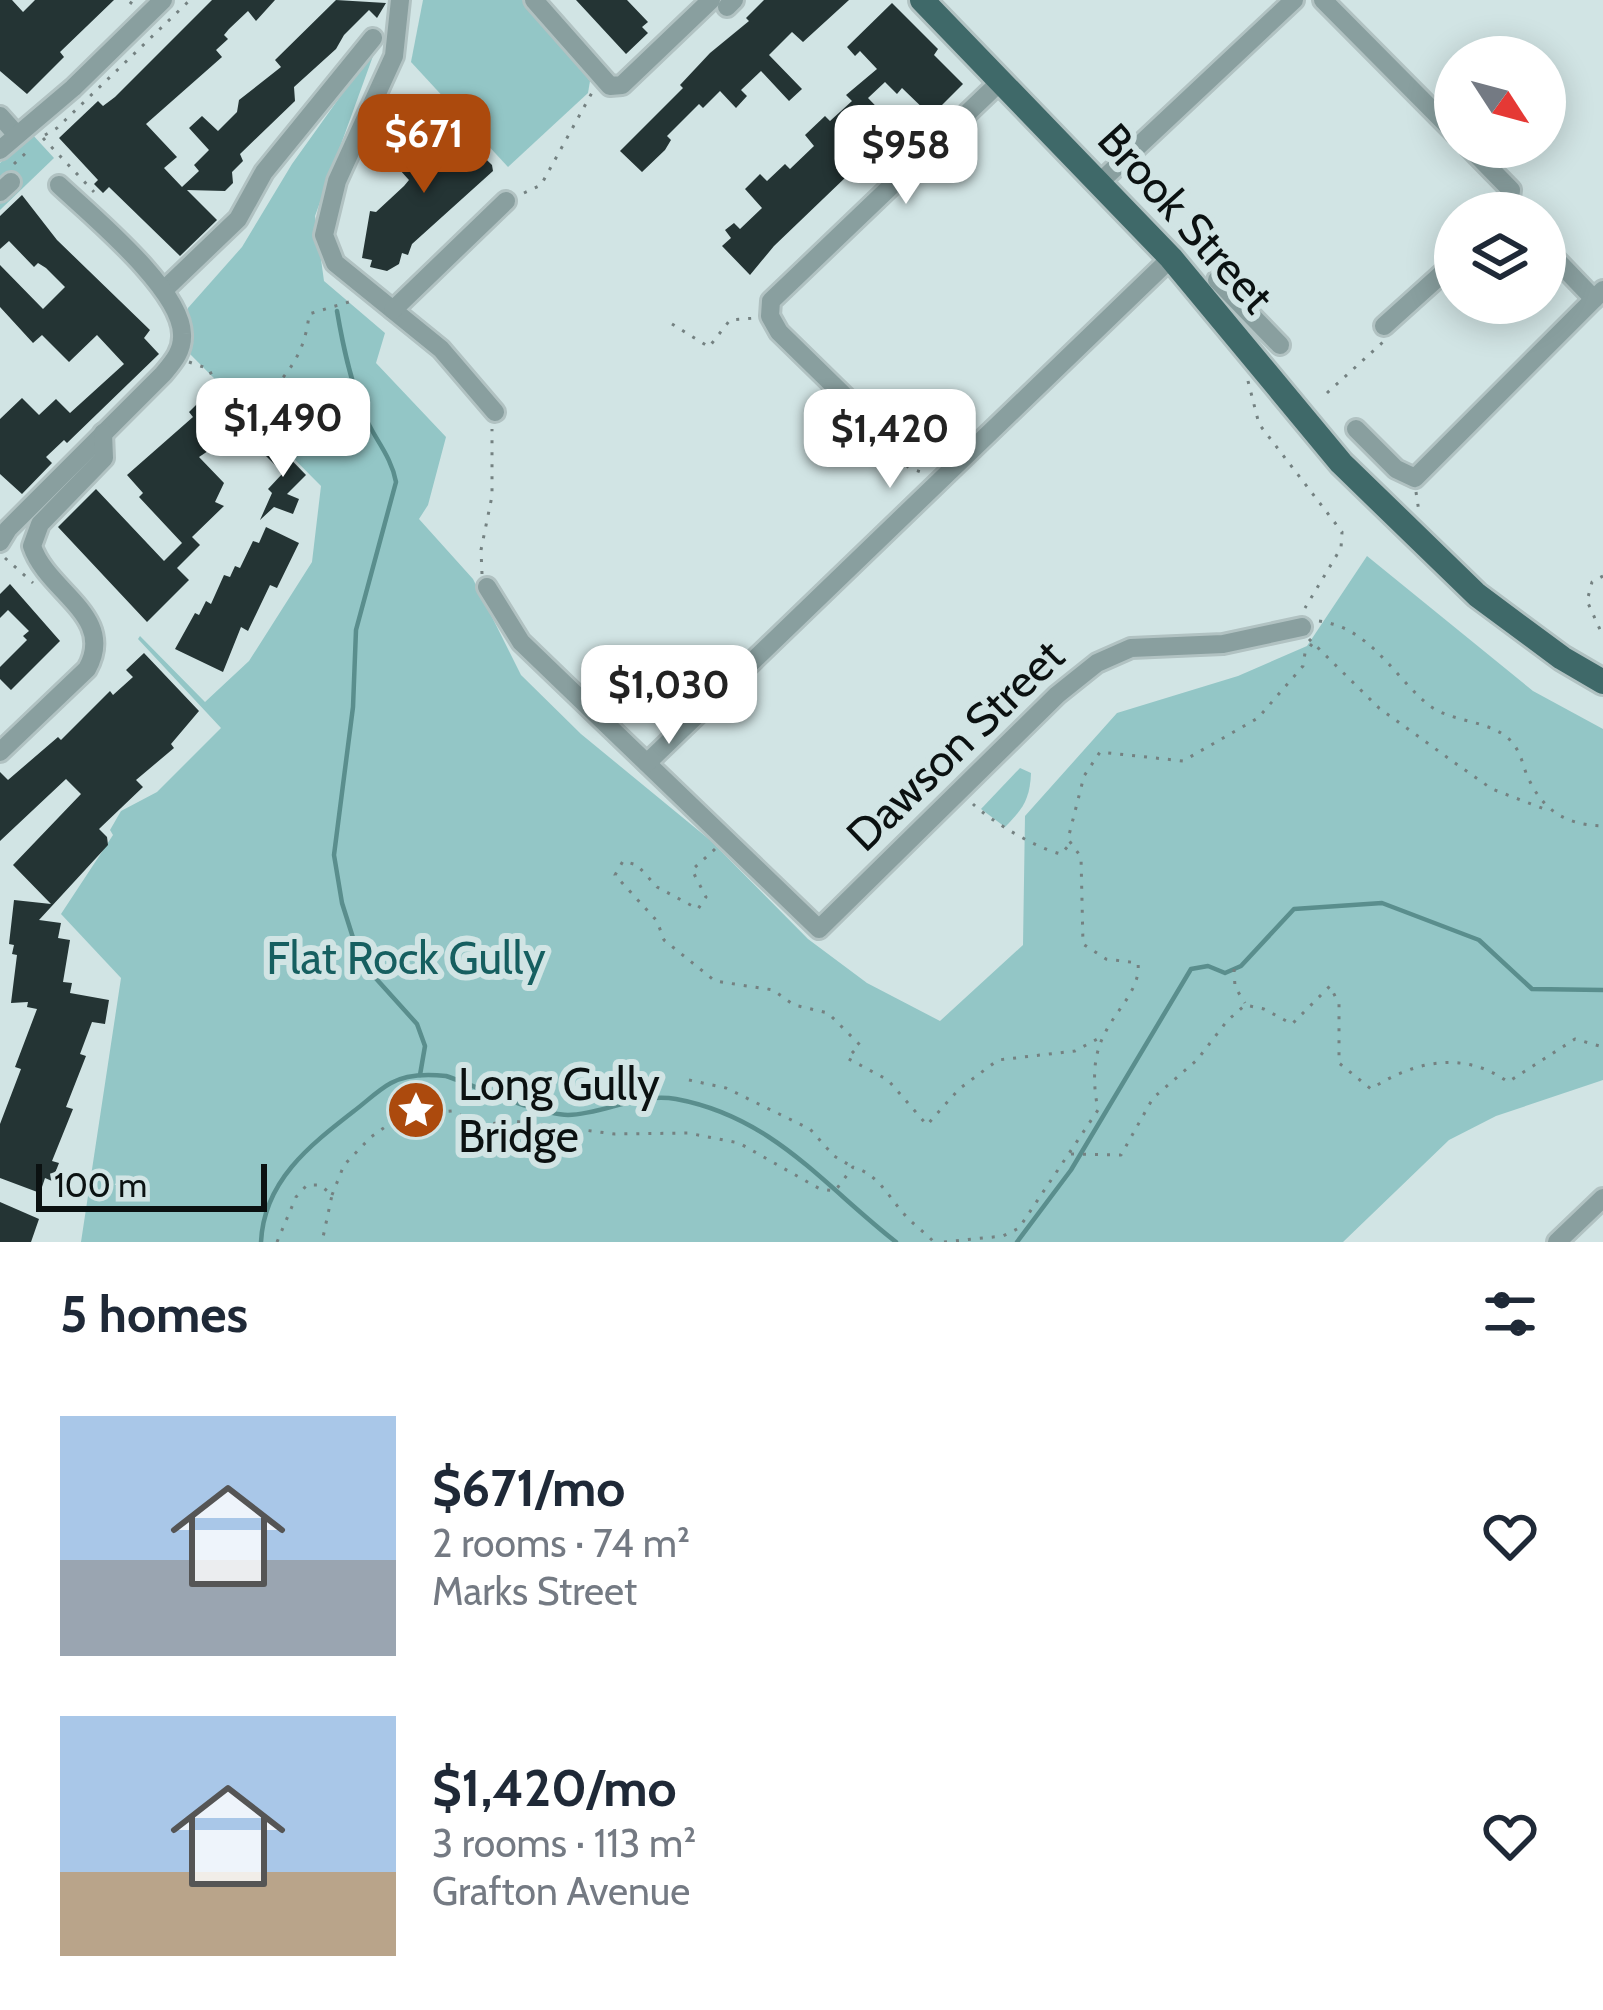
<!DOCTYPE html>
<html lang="en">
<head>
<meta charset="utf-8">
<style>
  :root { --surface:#fff; --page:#f6f6f7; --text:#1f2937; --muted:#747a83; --accent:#ac4a0d }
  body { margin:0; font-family:Cabin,sans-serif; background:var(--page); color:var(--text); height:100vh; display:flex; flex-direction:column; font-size:45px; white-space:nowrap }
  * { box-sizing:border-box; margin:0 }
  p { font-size:39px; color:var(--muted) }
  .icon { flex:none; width:66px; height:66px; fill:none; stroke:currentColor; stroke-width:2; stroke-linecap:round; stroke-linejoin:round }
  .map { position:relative; height:1242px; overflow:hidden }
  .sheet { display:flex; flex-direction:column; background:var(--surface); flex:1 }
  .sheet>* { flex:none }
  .needle { width:78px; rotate:126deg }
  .buttons { position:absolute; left:1434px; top:36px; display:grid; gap:24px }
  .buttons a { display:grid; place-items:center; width:132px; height:132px; border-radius:50%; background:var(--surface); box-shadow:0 6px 30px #0003; font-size:60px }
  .scale { position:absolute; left:36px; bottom:30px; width:231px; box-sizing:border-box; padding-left:12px; border:6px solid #0b1111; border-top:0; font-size:33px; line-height:42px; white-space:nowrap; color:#0b1111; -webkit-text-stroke:9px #d1e4e4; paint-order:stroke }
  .price { position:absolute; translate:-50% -102px; padding:0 27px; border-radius:24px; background:#fff; color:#222; font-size:39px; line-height:78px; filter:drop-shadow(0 3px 6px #0008) }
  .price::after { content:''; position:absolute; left:50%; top:72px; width:36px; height:27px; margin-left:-18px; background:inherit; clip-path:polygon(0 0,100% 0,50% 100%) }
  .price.active { background:var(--accent); color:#fff }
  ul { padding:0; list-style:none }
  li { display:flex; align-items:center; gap:36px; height:300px; padding:0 60px }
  li span { display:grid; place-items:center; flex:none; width:336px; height:240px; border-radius:0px; color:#555 }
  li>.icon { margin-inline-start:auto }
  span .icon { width:144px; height:144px; fill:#fffc; stroke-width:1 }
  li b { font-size:51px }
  h2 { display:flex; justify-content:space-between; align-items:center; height:144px; padding:0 60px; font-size:51px }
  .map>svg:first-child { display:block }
</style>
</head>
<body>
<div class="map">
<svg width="1603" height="1242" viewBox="0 0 1603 1242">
  <rect width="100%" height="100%" fill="#d1e4e4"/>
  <!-- green -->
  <g fill="#93c6c6">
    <polygon points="423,0 524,0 590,81 588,93 508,167 411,62"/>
    <polygon points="377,45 315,216 324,281 385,333 376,363 446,437 428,505 419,519 473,579 521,675 581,734 710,840 808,939 867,983 940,1021 1023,945 1025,816 1117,713 1238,676 1307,646 1367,556 1533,691 1603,729 1603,1080 1496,1116 1449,1140 1343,1242 81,1242 121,978 61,914 113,835 110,830 121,811 157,792 221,728 138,639 140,636 205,702 249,661 312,562 321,486 189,353 188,308 242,247 292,164"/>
    <polygon points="31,133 54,158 0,210 0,163"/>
    <path d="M1020 768 1031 773C1030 799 1023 809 1005 827L981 809Z"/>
  </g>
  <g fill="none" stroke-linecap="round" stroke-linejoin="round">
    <!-- stream -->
    <g stroke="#5a8e8d" stroke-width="4.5">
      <path d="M337 311C343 346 350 380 364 414 374 439 391 455 396 482L356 630 353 707 334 855 342 903 355 944 371 973 417 1024 425 1046 420 1075"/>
      <path d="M261 1242C264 1181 309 1146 354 1111 366 1102 378 1090 391 1083 407 1074 428 1074 446 1076 476 1086 538 1115 568 1115 604 1114 640 1092 676 1099 773 1117 823 1185 896 1242"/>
      <polyline points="1017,1242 1071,1170 1191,969 1208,966 1225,973 1241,966 1294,909 1382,903 1479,940 1532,989 1603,990"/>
    </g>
  </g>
  <!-- building -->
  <g fill="#243434">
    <polygon points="0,0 12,0 23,12 35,0 114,0 60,52 64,57 27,94 0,71"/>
    <polygon points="212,0 275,0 256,21 248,11 229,29 224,35 228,39 216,50 222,57 146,124 177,157 164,168 182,187 199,171 194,165 209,150 189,128 202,116 218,131 237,112 239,100 281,67 275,60 336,0 386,3 377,18 369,10 344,35 336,49 294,87 295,101 240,154 243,161 232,172 233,183 225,191 187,190 217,220 180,256 109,187 103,193 94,184 98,180 59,138 98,101 103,106 115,97"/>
    <polygon points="576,0 627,0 648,22 642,27 648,33 626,54"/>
    <polygon points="764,0 849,0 803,42 792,32 769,55 802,89 789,101 761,71 741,90 747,96 736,108 720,91 703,108 699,104 667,136 671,140 665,150 642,172 620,151 683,88 680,85 710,53 749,21 746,18"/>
    <polygon points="892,3 938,49 934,55 963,84 931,116 902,88 897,94 885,82 868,98 897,128 774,246 750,275 722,246 731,238 725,230 734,223 740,229 762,208 745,189 760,174 767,181 785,164 790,169 814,146 805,135 825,116 830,121 852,101 846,95 877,69 860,51 855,56 847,47"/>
    <polygon points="450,124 492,165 493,171 412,244 408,255 402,253 399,264 387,271 370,267 372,260 362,258 370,211 376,212 404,186 409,180 399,169"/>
    <polygon points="22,195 57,240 150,330 144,338 159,354 67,443 64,440 46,457 52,463 22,494 0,474 0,419 22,398 39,415 56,399 70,413 124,364 97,335 69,362 42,335 33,343 0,307 0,265 43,309 65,287 46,268 38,263 34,267 9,241 0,249 0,216"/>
    <polygon points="204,397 239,434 225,449 220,443 199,457 224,483 215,502 224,506 192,537 200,545 177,568 189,580 147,622 58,527 96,489 164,561 182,543 139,497 143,493 127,475 193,417 189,412"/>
    <polygon points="272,440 306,475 287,494 299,499 293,514 274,507 260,520 272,493 268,489 283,473 261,451"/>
    <polygon points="266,527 299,543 277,588 270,585 248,631 241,627 223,672 175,649 195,613 199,615 206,601 211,604 224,575 230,577 235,566 240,568 253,541 259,543"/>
    <polygon points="10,584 60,641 11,690 0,679 0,667 27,640 23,636 29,631 8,610 0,618 0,594"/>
    <polygon points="144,653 199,711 171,744 174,748 136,780 143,787 99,829 107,837 108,845 39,920 61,923 58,938 70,940 63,982 72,983 70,993 109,1000 105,1024 92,1022 80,1054 86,1056 66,1107 73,1109 52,1161 59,1163 52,1181 45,1178 40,1193 0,1178 0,1124 21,1069 15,1067 37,1009 27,1007 28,1002 11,1003 17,955 12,954 14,945 9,944 14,900 51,904 13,865 81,794 66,779 0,841 0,772 8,780 58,737 61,740 110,691 113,695 133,677 126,670"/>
    <polygon points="0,1202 39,1219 31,1242 0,1242"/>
  </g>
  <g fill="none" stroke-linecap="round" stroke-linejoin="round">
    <defs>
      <g id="minor">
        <polyline points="400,0 394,56 337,181 324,235 335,263 441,349 495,412"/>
        <polyline points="534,0 610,86 622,85 711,0"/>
        <polyline points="1323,0 1455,133"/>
        <polyline points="727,7 734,0"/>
        <polyline points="0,116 16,134"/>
        <polyline points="1469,147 1511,190 1508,213"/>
        <polyline points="0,150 73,88 163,0"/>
        <polyline points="1100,182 1294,0"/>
        <polyline points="0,192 11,182"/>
        <polyline points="1545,248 1594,299"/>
        <polyline points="1217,280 1280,345"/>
        <polyline points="164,290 238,219 264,172 373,38"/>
        <polyline points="393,310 506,201"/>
        <polyline points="1384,326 1455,262"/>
        <polyline points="867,418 779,332 770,316 771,301 1001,81"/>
        <polyline points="1356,429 1396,469 1415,478 1603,290"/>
        <path d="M0 542 8 529 163 374C173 362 183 351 182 334 181 289 92 216 59 185"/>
        <polyline points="487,587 521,642 819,929 1057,695 1097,663 1131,648 1223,644 1302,627"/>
        <path d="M0 752 87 669C117 616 47 592 32 546L40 524 104 458 103 433"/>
        <polyline points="647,763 1171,258"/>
        <polyline points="1557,1242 1603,1198"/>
      </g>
      <polyline id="major" points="922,0 1171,258 1341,463 1477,595 1562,658 1603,682"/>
    </defs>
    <!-- minor casing -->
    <use href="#minor" stroke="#b1c2c2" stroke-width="24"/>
    <!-- major casing -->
    <use href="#major" stroke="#b1c2c2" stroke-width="30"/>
    <!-- path -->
    <g stroke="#748181" stroke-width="3" stroke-dasharray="3 9" stroke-linecap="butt">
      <polyline points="130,4 133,0"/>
      <polyline points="45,135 57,128 190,0"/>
      <polyline points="43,138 94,192"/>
      <polyline points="14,164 29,150"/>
      <polyline points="524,193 541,185 594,89"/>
      <polyline points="672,324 709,347 730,320 756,318"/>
      <path d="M189 362 209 369 223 401 238 412C278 391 305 360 309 314L352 301"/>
      <polyline points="1248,381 1259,424 1342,532 1341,548 1305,608"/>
      <polyline points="1327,393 1383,342"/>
      <polyline points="873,431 909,468 924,473"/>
      <polyline points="1416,492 1419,512"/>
      <polyline points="5,558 33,583"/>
      <polyline points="482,574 481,550 492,496 492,429"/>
      <polyline points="1603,576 1592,582 1587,601 1603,636"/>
      <path d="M1319 621C1369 628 1391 672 1426 703 1449 723 1489 719 1510 740 1519 749 1522 761 1526 773 1541 809 1564 825 1603 826"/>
      <polyline points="1309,639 1379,708 1455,763 1492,789 1547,810"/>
      <path d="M973 804C992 822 1036 848 1061 854L1069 845"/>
      <polyline points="715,849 692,870 706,897 698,909 657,887 637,865 623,861 615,875 657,921 664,940 715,981 773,990 794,1005 828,1013 860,1045 847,1058 888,1080 927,1125 959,1089 998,1060 1075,1051 1101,1037"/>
      <polyline points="1234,969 1235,987 1245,1003"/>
      <polyline points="689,1080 726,1088 810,1129 834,1156 851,1166"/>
      <path d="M1071 1154 1121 1155 1153 1098 1197 1060 1227 1021 1245 1005 1264 1009 1292 1024 1330 986 1339 1004V1063L1371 1089C1414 1061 1464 1050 1508 1082L1575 1039 1603 1047"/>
      <path d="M332 1195 344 1165 371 1137 402 1115 452 1111 481 1125 513 1121 615 1134 688 1133 739 1143 820 1189 835 1191 853 1167C878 1174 888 1196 904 1214 913 1224 925 1233 934 1242"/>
      <polyline points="277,1242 296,1197 307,1185 320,1185 332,1195 322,1242"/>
      <path d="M944 1242 1003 1236 1019 1228 1098 1110C1093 1084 1092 1057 1105 1033 1116 1010 1141 989 1138 963L1106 959 1083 944 1081 857 1068 839 1084 776 1100 752 1183 761 1258 718 1303 666 1305 653 1312 644"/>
    </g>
    <!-- minor -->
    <use href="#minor" stroke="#899f9f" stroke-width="18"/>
    <!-- major -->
    <use href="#major" stroke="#3f6969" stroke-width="24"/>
  </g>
  <!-- icons -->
  <defs>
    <symbol id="sight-disc" viewBox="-11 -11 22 22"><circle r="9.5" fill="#ac4a0d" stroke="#d1e4e4"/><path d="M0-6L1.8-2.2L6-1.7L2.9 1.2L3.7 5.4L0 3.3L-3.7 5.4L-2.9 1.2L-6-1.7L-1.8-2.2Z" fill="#fff"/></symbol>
  </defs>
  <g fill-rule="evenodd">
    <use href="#sight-disc" x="383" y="1077" width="66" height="66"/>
  </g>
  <g text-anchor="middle" stroke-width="12" stroke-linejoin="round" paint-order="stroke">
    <!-- street labels -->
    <g font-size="45" fill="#0b1111" stroke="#d1e4e4">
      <text transform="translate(1186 218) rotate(48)" y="16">Brook Street</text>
      <text transform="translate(955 745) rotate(-44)" y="16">Dawson Street</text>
    </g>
    <!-- park labels -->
    <g font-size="45" fill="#165f60" stroke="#d1e4e4">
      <text x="406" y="974">Flat Rock Gully</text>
    </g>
    <!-- poi labels -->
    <g font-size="45" fill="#0b1111" stroke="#d1e4e4" text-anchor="start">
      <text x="458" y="1100">Long Gully<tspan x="458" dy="52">Bridge</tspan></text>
    </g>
  </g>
</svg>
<div class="buttons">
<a><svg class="needle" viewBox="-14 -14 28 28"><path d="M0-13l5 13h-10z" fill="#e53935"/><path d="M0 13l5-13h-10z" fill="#747a83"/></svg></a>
<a><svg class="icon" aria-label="layers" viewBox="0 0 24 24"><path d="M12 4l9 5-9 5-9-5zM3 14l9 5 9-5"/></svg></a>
</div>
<div class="scale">100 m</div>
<b class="price active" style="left:424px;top:196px">$671</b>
<b class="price" style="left:906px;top:207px">$958</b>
<b class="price" style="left:283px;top:480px">$1,490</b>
<b class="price" style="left:890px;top:491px">$1,420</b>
<b class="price" style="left:669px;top:747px">$1,030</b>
</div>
<section class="sheet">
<h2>5 homes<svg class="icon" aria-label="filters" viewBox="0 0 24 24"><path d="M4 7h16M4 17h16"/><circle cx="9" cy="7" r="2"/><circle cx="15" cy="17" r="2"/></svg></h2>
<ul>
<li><span style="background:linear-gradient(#a9c7e8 60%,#9aa5b1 0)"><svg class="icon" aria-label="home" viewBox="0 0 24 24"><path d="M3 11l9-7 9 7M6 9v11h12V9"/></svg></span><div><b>$671/mo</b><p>2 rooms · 74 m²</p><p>Marks Street</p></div><svg class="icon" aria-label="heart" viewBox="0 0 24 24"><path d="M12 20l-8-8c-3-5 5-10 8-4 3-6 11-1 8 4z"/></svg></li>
<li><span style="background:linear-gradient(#a9c7e8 65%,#b9a48a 0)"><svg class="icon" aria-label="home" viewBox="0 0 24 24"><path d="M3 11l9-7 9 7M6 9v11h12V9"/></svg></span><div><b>$1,420/mo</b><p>3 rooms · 113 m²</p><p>Grafton Avenue</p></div><svg class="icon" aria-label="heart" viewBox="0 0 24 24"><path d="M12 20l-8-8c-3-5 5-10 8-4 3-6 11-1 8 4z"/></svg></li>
</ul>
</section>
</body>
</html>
